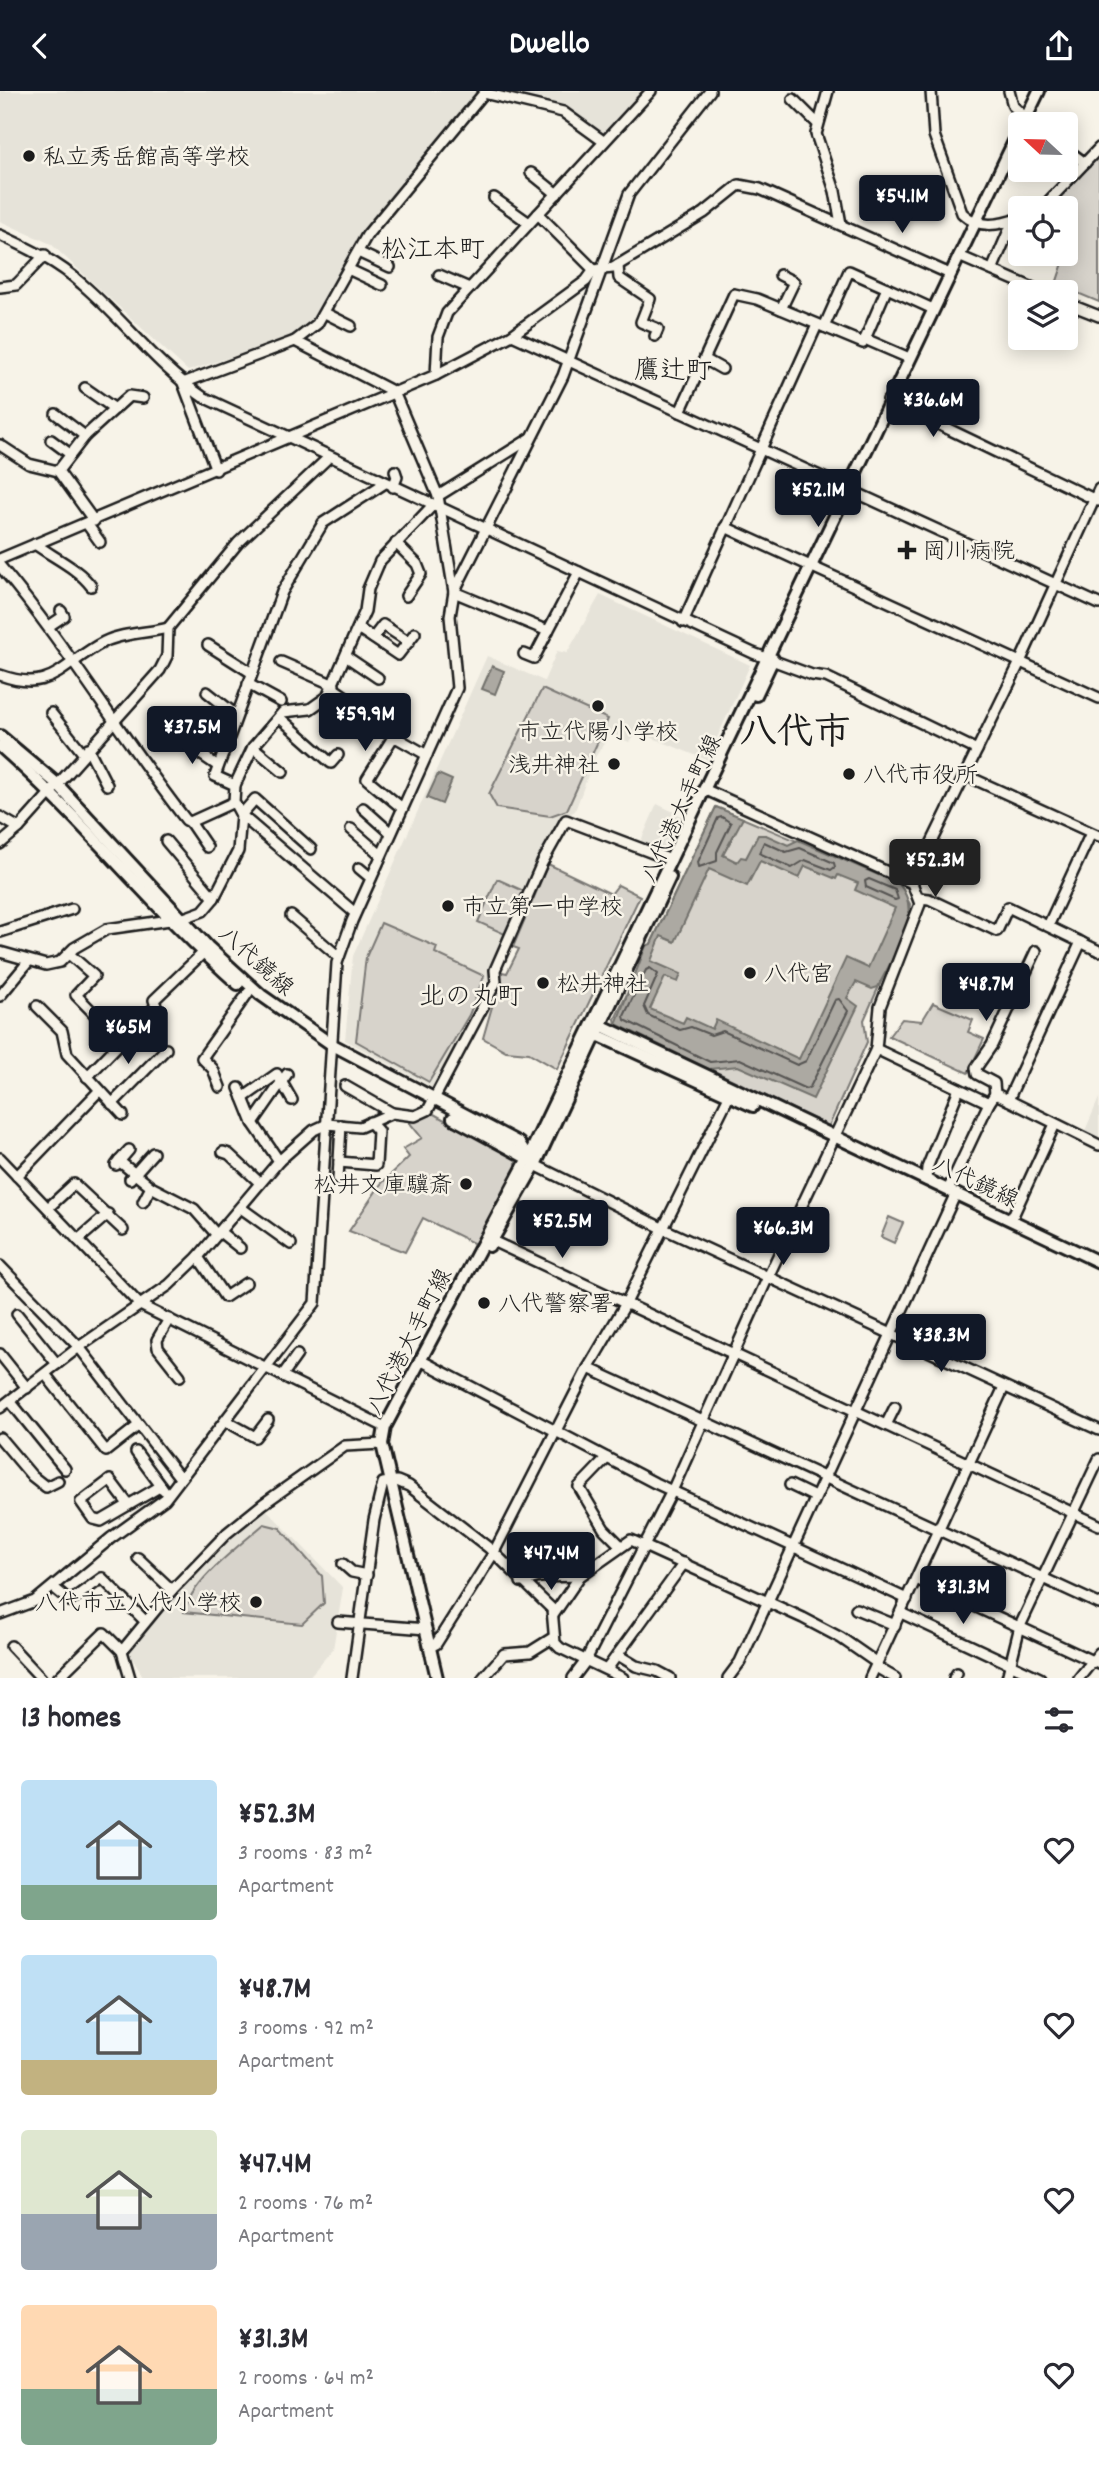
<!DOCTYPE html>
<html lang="en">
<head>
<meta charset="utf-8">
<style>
  :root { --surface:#fff; --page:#f7f7f7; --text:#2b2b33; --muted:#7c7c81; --accent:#111827 }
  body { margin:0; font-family:Dekko,"Klee One",sans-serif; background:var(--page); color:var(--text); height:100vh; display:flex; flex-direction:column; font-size:26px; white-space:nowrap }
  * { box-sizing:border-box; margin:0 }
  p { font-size:23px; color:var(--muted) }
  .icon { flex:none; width:38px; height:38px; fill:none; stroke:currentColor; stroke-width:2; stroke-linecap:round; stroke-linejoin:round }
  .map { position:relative; height:1587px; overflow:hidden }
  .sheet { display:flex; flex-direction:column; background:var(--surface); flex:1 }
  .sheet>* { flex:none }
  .needle { width:46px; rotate:292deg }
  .buttons { position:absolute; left:1008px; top:21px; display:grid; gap:14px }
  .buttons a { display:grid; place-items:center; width:70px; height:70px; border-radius:7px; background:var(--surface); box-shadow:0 4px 18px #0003; font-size:35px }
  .price { position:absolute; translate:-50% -60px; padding:0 16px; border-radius:7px; background:var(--accent); color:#fff; font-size:23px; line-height:46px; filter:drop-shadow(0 2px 4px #0008) }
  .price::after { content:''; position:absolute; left:50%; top:42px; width:21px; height:16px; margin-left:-10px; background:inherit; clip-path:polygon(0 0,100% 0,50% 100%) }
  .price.on { background:#222; color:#fff }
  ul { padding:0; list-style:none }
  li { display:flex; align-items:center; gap:21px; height:175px; padding:0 21px }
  li span { display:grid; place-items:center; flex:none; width:196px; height:140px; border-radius:7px; color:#555 }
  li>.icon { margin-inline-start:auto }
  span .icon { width:84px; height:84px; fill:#fffc; stroke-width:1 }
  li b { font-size:30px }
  h2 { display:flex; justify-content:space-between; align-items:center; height:84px; padding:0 21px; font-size:30px }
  header { display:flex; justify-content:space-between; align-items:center; height:91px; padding:0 21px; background:var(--accent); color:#fff; font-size:32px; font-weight:700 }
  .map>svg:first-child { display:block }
</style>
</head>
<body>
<header><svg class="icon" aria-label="back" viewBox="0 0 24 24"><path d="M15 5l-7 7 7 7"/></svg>Dwello<svg class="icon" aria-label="share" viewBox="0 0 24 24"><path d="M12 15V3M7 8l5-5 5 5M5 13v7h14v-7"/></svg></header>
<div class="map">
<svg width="1099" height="1587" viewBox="0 0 1099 1587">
  <rect width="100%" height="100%" fill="#f7f3e8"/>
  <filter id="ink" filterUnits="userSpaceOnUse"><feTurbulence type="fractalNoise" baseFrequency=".0143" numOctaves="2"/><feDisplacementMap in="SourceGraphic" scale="14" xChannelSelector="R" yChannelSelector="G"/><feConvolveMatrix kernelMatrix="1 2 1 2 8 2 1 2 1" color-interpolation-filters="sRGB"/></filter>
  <g filter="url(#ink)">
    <!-- built -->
    <g fill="#e6e3d9">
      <polygon points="0,0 480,0 392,111 320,219 302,240 286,248 188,280 51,153 0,130"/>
      <polygon points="505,0 642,0 603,42 563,15"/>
      <polygon points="600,504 750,574 707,669 638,641 629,651 610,643 594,668 575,720 557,730 491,885 494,890 432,996 345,949 353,865 487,565 544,590 557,560 567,562"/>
      <polygon points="657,713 682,725 665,763 640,752"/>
      <polygon points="1099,1007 1099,1049 1084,1042"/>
      <polygon points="266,1418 343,1497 333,1558 308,1587 144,1587 130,1564 136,1550 225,1450"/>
    </g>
    <!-- green -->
    <g fill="#d7d3cb" stroke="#7a7874" stroke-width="2">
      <polygon points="1099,60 1099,211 1056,193 1066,163 1066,117 1049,117"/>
      <polygon points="542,598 608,628 567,719 550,725 497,717 489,703"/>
      <polygon points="716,716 899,793 910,813 909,827 864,929 867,951 829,1035 616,933 615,928"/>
      <polygon points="548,773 611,803 618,794 640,805 557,978 529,962 506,960 483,947 502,881 507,882 519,858 513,856"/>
      <polygon points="497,788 526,801 507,844 478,831"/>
      <polygon points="381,832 437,856 435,862 484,885 469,924 429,991 356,950 366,866"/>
      <polygon points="933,912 973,929 968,941 984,948 968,982 889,945 902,928 922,930"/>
      <polygon points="432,1022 516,1068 516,1078 477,1154 423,1127 405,1161 349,1140 381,1093 409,1066 403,1058 422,1047 409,1031"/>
      <polygon points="889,1126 903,1132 894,1152 881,1146"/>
      <path d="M264 1433 280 1437 322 1485 324 1512 302 1533 184 1521C192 1489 239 1455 264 1433Z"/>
    </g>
    <!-- water -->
    <g fill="#aca9a2" stroke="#72716c" stroke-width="2" fill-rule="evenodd">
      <polygon points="492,575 504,580 495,603 482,598"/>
      <polygon points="438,683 452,689 442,713 427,707"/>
      <path d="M716 716 743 727 723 764 737 771 741 766 746 767 758 744H766L788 754 798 749 899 793C925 823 892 866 878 896L872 898 856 891 847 907 858 915 813 1008 738 975 709 978 616 933 646 855 651 853ZM760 770 799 787 805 775 836 788 838 784 858 792 855 799 895 817 868 877 846 867 799 968 716 929 712 938 686 926 683 932 650 918 665 886 678 891 681 883 651 870 661 845 675 851 709 778 747 795Z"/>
    </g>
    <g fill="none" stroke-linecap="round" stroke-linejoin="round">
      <!-- shore -->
      <g stroke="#565452" stroke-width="2">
        <polygon points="722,726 731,732 717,761 717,770 699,776 698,771 718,727"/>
        <polygon points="764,751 786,761 800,757 834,772 835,776 831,779 805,769 792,777 759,762"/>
        <polygon points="869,788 895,799 898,808 895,809 866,796 865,790"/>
        <polygon points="650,877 658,883 644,915 648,924 680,939 691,936 711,944 723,940 797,974 806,970 835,909 839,908 848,920 810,996 806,998 740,968 710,971 625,929 624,925 646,879"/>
      </g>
      <defs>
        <g id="minor">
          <polyline points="828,0 816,43 835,100 841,133"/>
          <path d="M931 0 934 44 962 122C979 139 1000 134 1020 127"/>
          <polyline points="1009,0 1013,15 1033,33"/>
          <polyline points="793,8 817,32"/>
          <polyline points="1066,58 1085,72"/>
          <polyline points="531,82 557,103"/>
          <polyline points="494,107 529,132"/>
          <polyline points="1042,117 1099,57"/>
          <polyline points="538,123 594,179"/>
          <path d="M0 144C30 158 58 171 82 193 124 229 157 275 203 306L753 562 812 584 826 586 977 659"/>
          <polyline points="360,162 390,176"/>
          <polyline points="959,165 1042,201"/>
          <polyline points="618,174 619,187 650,208 641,231 658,238 655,245"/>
          <polyline points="350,179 382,194"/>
          <polyline points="992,179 1013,130"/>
          <polyline points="439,184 469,197"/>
          <polyline points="780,184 794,191 781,218"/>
          <polyline points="0,196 16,194 45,164"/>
          <polyline points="1066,212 1099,225"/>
          <polyline points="325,222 351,235"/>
          <polyline points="824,236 849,180 887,197"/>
          <polyline points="512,244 1099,513"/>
          <polyline points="865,248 887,197 933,218"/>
          <polyline points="295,250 394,301 438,405 454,501 548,540 579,481"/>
          <polyline points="706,269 722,278"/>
          <polyline points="436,284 438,246 447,222 651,0"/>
          <polyline points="85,297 115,318"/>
          <polyline points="888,309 1098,410"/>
          <polyline points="680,321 734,203 757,208 863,252 865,248 909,267"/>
          <polyline points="56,323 85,345"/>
          <polyline points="51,349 70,363"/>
          <polyline points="0,354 29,373 58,380"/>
          <polyline points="216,379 183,292 295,250 317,233 367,144 484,2 563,21 603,50"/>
          <polyline points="393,396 397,386 395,380"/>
          <polyline points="438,405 531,347"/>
          <polyline points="94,430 58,380 85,345 129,305 143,307"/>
          <polyline points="87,433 100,451"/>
          <polyline points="725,436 1099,607"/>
          <polyline points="396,452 417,473 421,483 406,505"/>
          <path d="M35 453C53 466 79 478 91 495"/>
          <polyline points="0,468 436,284 512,244 586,190 594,179 613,177 704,122 739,94 760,98 950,183"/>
          <path d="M0 475C68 556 121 646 186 729L190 731 234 711"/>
          <polyline points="683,531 817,234"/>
          <polyline points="49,535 64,525 61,520"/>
          <polyline points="358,537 398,564 415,542"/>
          <polyline points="373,547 383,534 409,551"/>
          <polyline points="208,554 252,582"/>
          <polyline points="524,563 534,567 548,540"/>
          <polyline points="347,566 378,587"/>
          <polyline points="281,571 334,594"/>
          <path d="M0 584C53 603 61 573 104 551 122 542 148 542 168 537"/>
          <polyline points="248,593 281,611"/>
          <polyline points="333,597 377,627"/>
          <polyline points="207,601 236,624"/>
          <polyline points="51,622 83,662"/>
          <polyline points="279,626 331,672 338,664"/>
          <polyline points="190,630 225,655"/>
          <polyline points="183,651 218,675"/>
          <polyline points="253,656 283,681"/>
          <polyline points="88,657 107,694"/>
          <polyline points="965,684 1099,745"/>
          <polyline points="235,694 253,656 283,621 310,618 327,606 365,520 368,498 380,470 433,414"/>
          <polyline points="363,717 391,742"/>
          <polyline points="402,717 367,688 392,648 397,647 427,664"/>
          <polyline points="241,724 355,822"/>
          <polyline points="241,724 255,708 311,758"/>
          <polyline points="0,726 19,737"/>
          <polyline points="190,731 207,756"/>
          <polyline points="351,738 381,764"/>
          <polyline points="166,750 214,807"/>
          <polyline points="0,753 19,737 160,579 167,565 168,537 238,452 329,366"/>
          <polyline points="359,777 371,787"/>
          <polyline points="912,792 1020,571 1099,398"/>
          <polyline points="920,807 929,808 997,840 1008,816 1099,860"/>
          <polyline points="291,825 339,866"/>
          <polyline points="1048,835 1091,742"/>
          <polyline points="0,841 72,818"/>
          <polyline points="0,861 46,874 60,871 74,857 107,838 184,827 203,820 214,807 238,760 241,724 234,711 235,694 215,685 282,501 323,432 385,392"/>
          <polyline points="69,863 94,885 76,904 121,950"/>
          <polyline points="0,905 29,870"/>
          <polyline points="37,915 62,940 67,963 123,1024"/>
          <polyline points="876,958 989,1012 995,1003 1000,1005 1099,1054"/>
          <polyline points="87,986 156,915 154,909 203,862"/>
          <polyline points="345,995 392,1022"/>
          <polyline points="220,996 213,978 202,967 248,902"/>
          <polyline points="239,997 253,1032 279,1070"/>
          <polyline points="995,1003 994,992 977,983 976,977 992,954 1036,860"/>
          <polyline points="243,1007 277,983 292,1009"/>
          <polyline points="1008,1009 1081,851"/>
          <polyline points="112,1013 166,958"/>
          <polyline points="253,1032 287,983"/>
          <polyline points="223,1061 229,1063 260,1092"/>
          <polyline points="0,1067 140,1214 385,1336"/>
          <polyline points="119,1070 151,1096 194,1118 217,1144"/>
          <polyline points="339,1071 376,1074 378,1040 370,1031"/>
          <polyline points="116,1074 129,1059"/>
          <polyline points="535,1074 662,1137 1099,1339"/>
          <polyline points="17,1085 99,1000"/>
          <polyline points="130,1088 153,1062"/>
          <polyline points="338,1088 341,1034"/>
          <polyline points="926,1089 927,1077 959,998"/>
          <polyline points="948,1099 989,1012"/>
          <polyline points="143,1111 151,1096"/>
          <polyline points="48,1117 74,1093 123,1139"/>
          <polyline points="241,1117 291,1153"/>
          <polyline points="1011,1129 1055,1033"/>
          <polyline points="220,1141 240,1157"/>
          <polyline points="486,1147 1099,1434"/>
          <polyline points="78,1149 108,1123"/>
          <polyline points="198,1166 225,1206 246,1192"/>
          <polyline points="0,1175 79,1256 180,1387"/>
          <polyline points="17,1223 57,1273"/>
          <polyline points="169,1228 157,1249 158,1257 180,1285"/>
          <polyline points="0,1263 27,1297"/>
          <polyline points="420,1269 655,1392 907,1508"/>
          <polyline points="588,1277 1099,1513"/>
          <polyline points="45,1283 106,1360 139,1334"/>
          <polyline points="282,1285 297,1264"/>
          <polyline points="10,1310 65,1378"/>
          <polyline points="0,1317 79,1256 169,1194 198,1166 279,1070 314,1039 327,1033 360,1036 392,1022 415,1025 428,1019 496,891 495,879 542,772 566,729 671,769"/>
          <polyline points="226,1330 255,1346 268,1329"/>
          <polyline points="886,1334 895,1316"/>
          <polyline points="0,1347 32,1385 46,1396 58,1390"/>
          <polyline points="136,1361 164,1399"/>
          <polyline points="607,1367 579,1396 604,1438 620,1454"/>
          <polyline points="790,1394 815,1406"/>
          <polyline points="128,1413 110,1389 81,1411 93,1428 101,1430 161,1395"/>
          <polyline points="138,1467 172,1499"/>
          <polyline points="343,1473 352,1481 367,1484"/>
          <polyline points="916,1488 1099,1573"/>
          <polyline points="521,1491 540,1486 580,1485"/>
          <polyline points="53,1496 70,1510 102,1487 145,1530"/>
          <polyline points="856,1518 895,1534"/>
          <polyline points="901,1522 1040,1587"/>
          <polyline points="0,1523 35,1510 111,1447 165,1408 315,1212 337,872 352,830 457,597 450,525 454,501 563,285 629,103 710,0"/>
          <polyline points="554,1523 580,1485 631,1449 803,1527 841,1547 877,1572"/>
          <polyline points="338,1531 426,1538"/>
          <polyline points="11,1555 41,1587"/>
          <polyline points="430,1556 436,1553 493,1463 588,1277 625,1214 729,1005"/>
          <polyline points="618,1564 636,1575 657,1580 670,1587"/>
          <polyline points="876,1576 895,1587"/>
          <polyline points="607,1578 684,1472"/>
          <polyline points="58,1587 104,1542 122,1560"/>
          <polyline points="130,1587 122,1560 172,1499 227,1442 263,1413 345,1355 382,1353"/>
          <polyline points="352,1587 374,1429 383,1392 397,1390 409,1395 489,1457 552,1518 555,1552 560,1557 623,1587"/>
          <polyline points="483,1587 504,1563 530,1561 554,1546"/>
          <polyline points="573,1587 585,1571 672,1400 768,1186 876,958 880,916 920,813 912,792 704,698"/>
          <polyline points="728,1587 740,1571 956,1102"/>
          <polyline points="870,1587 1004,1296"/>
          <polyline points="954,1587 957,1582"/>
          <polyline points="1007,1587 1020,1535 1099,1368"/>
          <polyline points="1079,1587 1099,1562"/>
        </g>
        <g id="major">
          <polyline points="1023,33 1039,0"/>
          <polyline points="756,604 773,568"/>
          <polyline points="0,645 56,692 208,856 261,904 331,953 519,1052 530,1069"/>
          <path d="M0 655C84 729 154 819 238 893"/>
          <polyline points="596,932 1099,1171"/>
          <polyline points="593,942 753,1015"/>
          <polyline points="453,1027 525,1066"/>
          <polyline points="489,1155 535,1074 670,786"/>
          <polyline points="437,1587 382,1353 385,1336 528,1067 1020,38"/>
        </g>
      </defs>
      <!-- minor casing -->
      <use href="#minor" stroke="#1c1c1c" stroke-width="14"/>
      <!-- major casing -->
      <use href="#major" stroke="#1c1c1c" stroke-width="16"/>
      <!-- minor -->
      <use href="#minor" stroke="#f7f3e8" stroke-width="9"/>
      <!-- major -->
      <use href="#major" stroke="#f7f3e8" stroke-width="10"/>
    </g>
  </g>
  <!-- markers -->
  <g fill="#1c1c1c" stroke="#f7f3e8" stroke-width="2.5">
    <circle cx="29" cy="65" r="7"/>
    <path d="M903.5 448.5h7v7h7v7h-7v7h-7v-7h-7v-7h7z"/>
    <circle cx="598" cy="615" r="7"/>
    <circle cx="614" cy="673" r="7"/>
    <circle cx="849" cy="683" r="7"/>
    <circle cx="448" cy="815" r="7"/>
    <circle cx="750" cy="882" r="7"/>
    <circle cx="543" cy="892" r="7"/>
    <circle cx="466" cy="1093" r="7"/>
    <circle cx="484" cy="1212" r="7"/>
    <circle cx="256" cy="1511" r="7"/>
  </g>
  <g text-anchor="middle" stroke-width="5" stroke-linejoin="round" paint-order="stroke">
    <!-- poi labels -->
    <g font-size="23" fill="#1c1c1c" stroke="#f7f3e8" text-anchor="start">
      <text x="43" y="73">私立秀岳館高等学校</text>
      <text x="923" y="467">岡川病院</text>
      <text x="598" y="648" text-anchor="middle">市立代陽小学校</text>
      <text x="600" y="681" text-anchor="end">浅井神社</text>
      <text x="863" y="691">八代市役所</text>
      <text x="462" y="823">市立第一中学校</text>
      <text x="764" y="890">八代宮</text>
      <text x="557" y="900">松井神社</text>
      <text x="452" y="1101" text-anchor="end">松井文庫驥斎</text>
      <text x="498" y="1220">八代警察署</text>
      <text x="242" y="1519" text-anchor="end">八代市立八代小学校</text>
    </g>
    <!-- street labels -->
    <g font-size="23" fill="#1c1c1c" stroke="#f7f3e8">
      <text transform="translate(680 717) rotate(-65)" y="8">八代港大手町線</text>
      <text transform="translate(257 869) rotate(42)" y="8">八代鏡線</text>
      <text transform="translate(976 1090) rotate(25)" y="8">八代鏡線</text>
      <text transform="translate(408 1250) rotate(-63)" y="8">八代港大手町線</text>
    </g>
    <!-- quarter labels -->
    <g font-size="26" fill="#1c1c1c" stroke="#f7f3e8">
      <text x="433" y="166">松江本町</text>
      <text x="673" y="287">鷹辻町</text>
      <text x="471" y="913">北の丸町</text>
    </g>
    <!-- town labels -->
    <g font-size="37" font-weight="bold" fill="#1c1c1c" stroke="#f7f3e8">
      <text x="795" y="652">八代市</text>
    </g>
  </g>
</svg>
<div class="buttons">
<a><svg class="needle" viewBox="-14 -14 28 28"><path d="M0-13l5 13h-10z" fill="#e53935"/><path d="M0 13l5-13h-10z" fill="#7c7c81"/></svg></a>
<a><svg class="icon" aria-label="locate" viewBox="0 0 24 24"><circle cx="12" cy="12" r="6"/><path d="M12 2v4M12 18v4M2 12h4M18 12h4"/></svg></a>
<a><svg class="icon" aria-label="layers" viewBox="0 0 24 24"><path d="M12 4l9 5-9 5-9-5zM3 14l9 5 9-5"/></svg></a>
</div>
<b class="price" style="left:902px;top:144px">¥54.1M</b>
<b class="price" style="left:933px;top:348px">¥36.6M</b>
<b class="price" style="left:818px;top:438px">¥52.1M</b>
<b class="price" style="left:365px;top:662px">¥59.9M</b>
<b class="price" style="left:192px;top:675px">¥37.5M</b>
<b class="price on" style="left:935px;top:808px">¥52.3M</b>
<b class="price" style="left:986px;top:932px">¥48.7M</b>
<b class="price" style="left:128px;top:975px">¥65M</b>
<b class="price" style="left:562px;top:1169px">¥52.5M</b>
<b class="price" style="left:783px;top:1176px">¥66.3M</b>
<b class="price" style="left:941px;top:1283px">¥38.3M</b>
<b class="price" style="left:551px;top:1501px">¥47.4M</b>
<b class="price" style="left:963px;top:1535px">¥31.3M</b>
</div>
<section class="sheet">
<h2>13 homes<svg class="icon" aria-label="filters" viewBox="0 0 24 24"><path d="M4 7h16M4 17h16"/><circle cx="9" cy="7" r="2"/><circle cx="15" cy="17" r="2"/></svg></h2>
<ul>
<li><span style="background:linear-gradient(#bfe0f5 75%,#7fa58c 0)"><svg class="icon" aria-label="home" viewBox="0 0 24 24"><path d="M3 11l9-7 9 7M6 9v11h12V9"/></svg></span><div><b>¥52.3M</b><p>3 rooms · 83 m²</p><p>Apartment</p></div><svg class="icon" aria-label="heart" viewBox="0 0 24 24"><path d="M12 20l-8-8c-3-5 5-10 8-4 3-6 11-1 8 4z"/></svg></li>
<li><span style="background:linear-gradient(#bfe0f5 75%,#c2b280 0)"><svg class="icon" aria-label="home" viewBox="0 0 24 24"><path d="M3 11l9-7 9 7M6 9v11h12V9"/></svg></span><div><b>¥48.7M</b><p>3 rooms · 92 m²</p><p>Apartment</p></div><svg class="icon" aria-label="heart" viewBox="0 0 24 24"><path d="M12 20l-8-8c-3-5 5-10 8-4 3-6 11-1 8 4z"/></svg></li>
<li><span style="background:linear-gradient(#dfe7d0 60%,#9aa5b1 0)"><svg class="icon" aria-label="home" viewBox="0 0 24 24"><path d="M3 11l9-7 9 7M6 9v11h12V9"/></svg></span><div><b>¥47.4M</b><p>2 rooms · 76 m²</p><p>Apartment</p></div><svg class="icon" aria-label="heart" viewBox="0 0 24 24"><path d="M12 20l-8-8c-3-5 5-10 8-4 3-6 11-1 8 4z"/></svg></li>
<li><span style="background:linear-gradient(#ffd9b3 60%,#7fa58c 0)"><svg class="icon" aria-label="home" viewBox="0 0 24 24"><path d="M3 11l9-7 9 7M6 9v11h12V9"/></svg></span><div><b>¥31.3M</b><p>2 rooms · 64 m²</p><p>Apartment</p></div><svg class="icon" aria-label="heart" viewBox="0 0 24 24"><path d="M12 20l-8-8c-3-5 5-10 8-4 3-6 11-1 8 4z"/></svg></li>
</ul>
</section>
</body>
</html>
